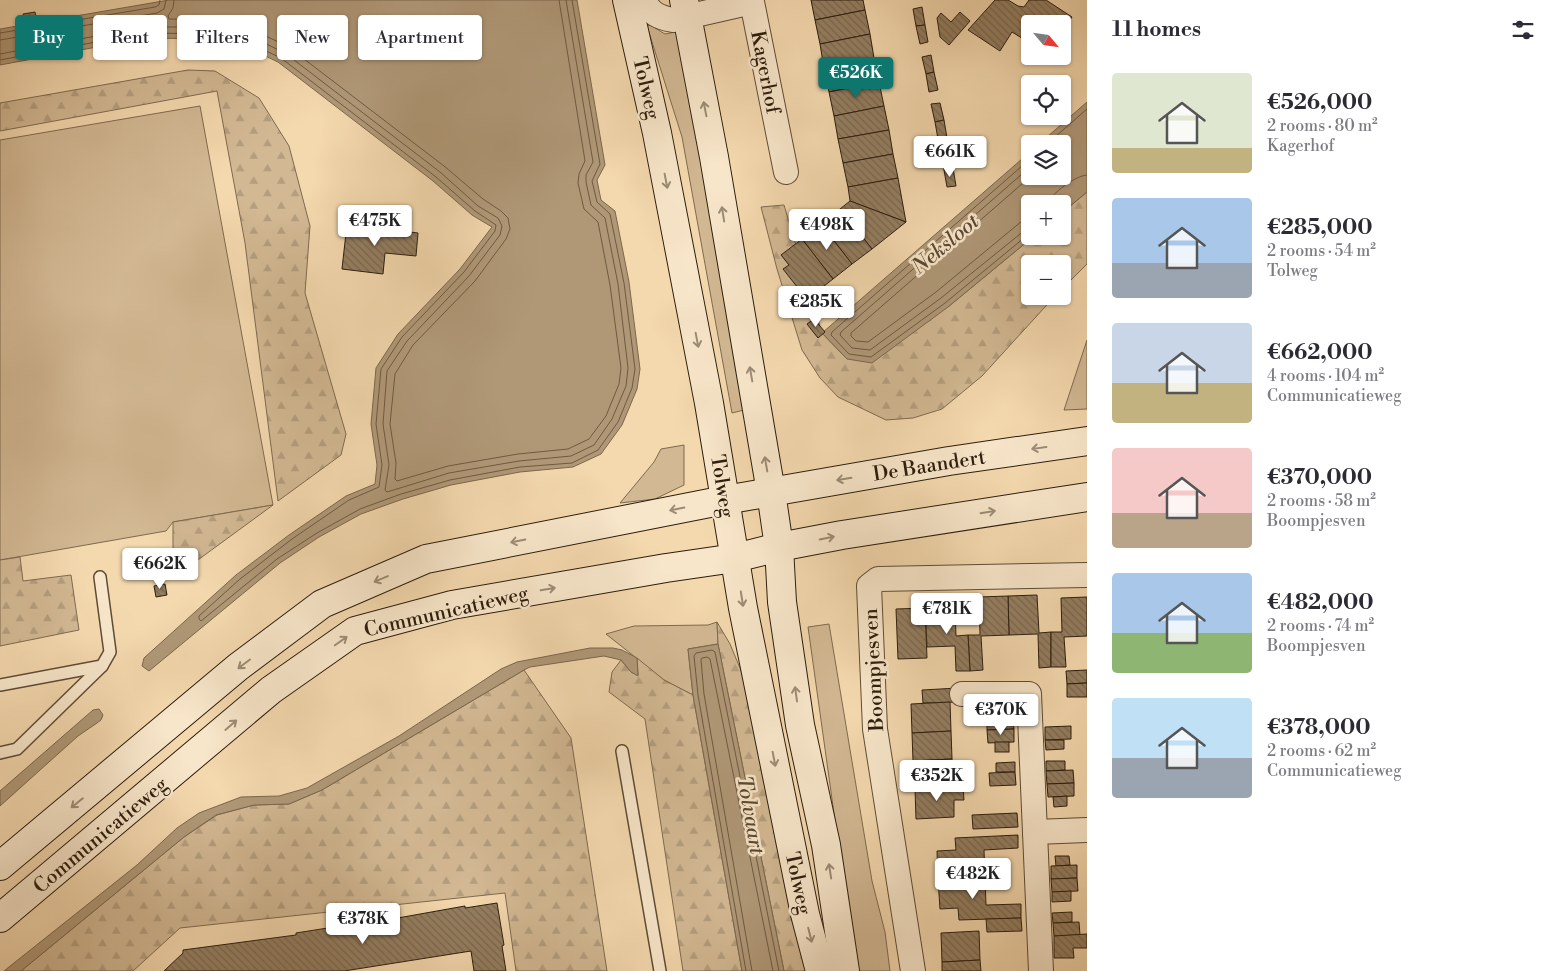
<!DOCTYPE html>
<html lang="en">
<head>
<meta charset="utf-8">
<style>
  :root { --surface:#fff; --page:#f2f2f3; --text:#2b2b33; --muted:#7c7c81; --accent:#0f766e }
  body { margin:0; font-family:"Libre Bodoni",serif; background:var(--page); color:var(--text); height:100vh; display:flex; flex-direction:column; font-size:19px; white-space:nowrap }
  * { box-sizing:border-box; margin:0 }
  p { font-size:16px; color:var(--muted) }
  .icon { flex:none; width:28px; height:28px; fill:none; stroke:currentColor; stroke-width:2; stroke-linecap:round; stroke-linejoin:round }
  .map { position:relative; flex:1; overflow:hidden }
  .details { display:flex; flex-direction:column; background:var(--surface); width:475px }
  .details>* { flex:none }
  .banner { position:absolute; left:15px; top:15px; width:475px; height:45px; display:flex; gap:10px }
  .needle { width:32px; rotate:119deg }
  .fabs { position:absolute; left:1021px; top:15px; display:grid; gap:10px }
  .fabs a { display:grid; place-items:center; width:50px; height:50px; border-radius:5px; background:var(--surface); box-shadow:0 1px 4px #0004; font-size:25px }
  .price { position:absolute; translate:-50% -42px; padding:0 11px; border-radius:5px; background:#fff; color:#222; font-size:16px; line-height:32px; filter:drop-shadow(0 1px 2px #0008) }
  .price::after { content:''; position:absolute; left:50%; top:30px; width:15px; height:11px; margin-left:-8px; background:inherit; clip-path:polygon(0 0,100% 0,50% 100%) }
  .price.on { background:var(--accent); color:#fff }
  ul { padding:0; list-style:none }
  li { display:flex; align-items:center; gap:15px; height:125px; padding:0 25px }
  li span { display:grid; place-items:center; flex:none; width:140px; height:100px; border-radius:5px; color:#555 }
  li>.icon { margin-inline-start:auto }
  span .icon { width:60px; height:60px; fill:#fffc; stroke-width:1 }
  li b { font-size:21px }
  h2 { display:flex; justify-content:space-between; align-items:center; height:60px; padding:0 25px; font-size:21px }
  .tag { padding:0 18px; border-radius:5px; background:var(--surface); box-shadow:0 1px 4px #0004; font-size:18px; line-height:45px }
  .tag.on { background:var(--accent); color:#fff }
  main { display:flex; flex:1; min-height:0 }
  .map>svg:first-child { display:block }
</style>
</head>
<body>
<main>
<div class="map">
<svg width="1087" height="971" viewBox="0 0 1087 971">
  <defs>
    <pattern id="forest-firs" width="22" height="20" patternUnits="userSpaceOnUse" patternTransform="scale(1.25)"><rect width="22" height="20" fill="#d2b893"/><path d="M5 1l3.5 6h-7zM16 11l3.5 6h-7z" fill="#b49e7e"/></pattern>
    <pattern id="building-back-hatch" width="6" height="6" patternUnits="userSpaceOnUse" patternTransform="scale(1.25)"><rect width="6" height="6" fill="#947e61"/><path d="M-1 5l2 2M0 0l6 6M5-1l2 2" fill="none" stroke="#79674e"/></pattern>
  </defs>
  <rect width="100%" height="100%" fill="#f4d8ae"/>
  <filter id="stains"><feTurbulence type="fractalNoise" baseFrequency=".004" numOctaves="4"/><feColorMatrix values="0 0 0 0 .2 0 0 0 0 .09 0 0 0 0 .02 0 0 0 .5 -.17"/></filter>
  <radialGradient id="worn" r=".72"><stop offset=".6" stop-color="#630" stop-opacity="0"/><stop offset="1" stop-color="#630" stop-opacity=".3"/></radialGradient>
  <!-- grass -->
  <g fill="#d2b893" stroke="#7f6a50">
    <polygon points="650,25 665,34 681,31 744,410 732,413 682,137 647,26"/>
    <polygon points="200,106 273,505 173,522 166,531 0,560 0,140"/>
    <polygon points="1087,340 1087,409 1064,410"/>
    <polygon points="684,445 684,485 655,499 620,503 654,462 661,449"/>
    <polygon points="717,622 718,644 688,649 693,695 664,680 606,634 634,626 708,625"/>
    <polygon points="829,624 872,881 885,932 890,971 856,971 808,627"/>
  </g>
  <!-- forest -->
  <g fill="url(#forest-firs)" stroke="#7f6a50">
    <polygon points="188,70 215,71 259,98 289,146 310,226 305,293 346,434 341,455 278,501 245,243 217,91 0,131 0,103"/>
    <polygon points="1087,192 1087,264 1063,288 1062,264 1030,264 1030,296 1055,296 982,376 942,409 913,418 886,420 838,397 820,378 802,350 777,269 761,207 784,205 822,333 847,359 948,307 1034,236 1062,236 1063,212"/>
    <polygon points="273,505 191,565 176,569 179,565 173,547 173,522"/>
    <polygon points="20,557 23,581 71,575 79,630 0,646 0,560"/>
    <polygon points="717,622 730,644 754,702 806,971 784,971 718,644"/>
    <polygon points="637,658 664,680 693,695 742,971 683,971 645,719 609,692 612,672 621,660 631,672 638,675"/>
    <polygon points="524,670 571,738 607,971 516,971 505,893 180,928 133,971 21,971 184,837 217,815 254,805 289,804 322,790"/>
  </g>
  <!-- water -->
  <g fill="#b09877" stroke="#7b674d">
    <polygon points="169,0 577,0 605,165 597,180 601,200 615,211 629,282 640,369 637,389 622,425 601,454 573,467 520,472 451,485 403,499 361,514 319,537 280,563 149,671 142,666 144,658 236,575 289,535 346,496 375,484 377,465 371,424 376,368 398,334 460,269 492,227 472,215 433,181 278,62 232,40 223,39 145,38 0,65 0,29"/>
    <polygon points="1087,102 1087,192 1063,212 1062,204 1030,204 1030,236 1034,236 948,307 872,363 847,359 822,333 1030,152 1030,176 1062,176 1062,144 1039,144"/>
    <polygon points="718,644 784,971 742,971 693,695 688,649"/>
    <polygon points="590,648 613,648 622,650 637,658 638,676 631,672 621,660 604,656 530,667 524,670 322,790 289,804 254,805 216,815 184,837 21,971 4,971 137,865 177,828 199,813 241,797 279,796 307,788 399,736 501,669 517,662"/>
    <polygon points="99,709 103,715 101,720 97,723 78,736 0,806 0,791 93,710"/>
  </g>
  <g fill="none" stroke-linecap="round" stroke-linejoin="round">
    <!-- shore -->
    <g stroke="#6e5a42" stroke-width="1">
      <polyline points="174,0 173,8 168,16 169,19 224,20 236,22 287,46 444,166 483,199 501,211 508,218 510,229 506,239 475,281 413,345 395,374 390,424 396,463 395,479 397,481 448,466 518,454 568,449 589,439 606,416 619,384 621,368 610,285 598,222 584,209 578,183 579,174 585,161 559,0"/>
      <polyline points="0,33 155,7 159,5 160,0"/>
      <polyline points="0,40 157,13 164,9 166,0"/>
      <polyline points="0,54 144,27 223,27 237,30 285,53 440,172 478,206 498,218 502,226 500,235 469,276 407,341 387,371 383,424 389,465 385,490 387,492 449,473 519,461 571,456 594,445 612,419 626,386 628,368 618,284 605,218 591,205 586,182 586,175 593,162 566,0"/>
      <polyline points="0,60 144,33 223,34 234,36 281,58 436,177 475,211 496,225 495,231 464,272 402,337 381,369 376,424 382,465 379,487 349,500 292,539 240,579 199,616 199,619 201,621 277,559 317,533 360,509 401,494 450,480 520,467 572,463 598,450 618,422 632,388 635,369 624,283 610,214 597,202 592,181 600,164 572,0"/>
      <polyline points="1047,144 1087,109"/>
      <polyline points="1030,159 832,332 831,335 849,354 871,357 945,303 1030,233"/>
      <polyline points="1030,167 841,332 840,335 852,348 870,350 941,298 1030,226"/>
      <path d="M1046 204C1053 193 1074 176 1087 175"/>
      <polyline points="1030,218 1022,221 936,292 868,342 856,341 851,336 851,333 1031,176"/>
      <polyline points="746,971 698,695 694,656 696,653 712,650 715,652 779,971"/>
      <polyline points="752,971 704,694 701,660 702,658 707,657 710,659 773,971"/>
    </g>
  </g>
  <!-- building -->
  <g fill="url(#building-back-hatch)" stroke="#2c1d0d">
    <polygon points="811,0 863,0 865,10 815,20"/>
    <polygon points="995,0 1008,0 1018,6 1024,7 1029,0 1046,0 1072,17 1062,31 1062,24 1030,24 1030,43 1012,32 1000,51 968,30"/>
    <polygon points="922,7 925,25 916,26 913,9"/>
    <polygon points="865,10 870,34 820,44 815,20"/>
    <polygon points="35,12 37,22 25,24 23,14"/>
    <polygon points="960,12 970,21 949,45 940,37 937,18 941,13 951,22"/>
    <polygon points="925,25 928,42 920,44 916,26"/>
    <polygon points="870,34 874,58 824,68 820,44"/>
    <polygon points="931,55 934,72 926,74 922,57"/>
    <polygon points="874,58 879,82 829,92 824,68"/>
    <polygon points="934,72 938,90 929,92 926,74"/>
    <polygon points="879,82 884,106 834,116 829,92"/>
    <polygon points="940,103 944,120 935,122 931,104"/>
    <polygon points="884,106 889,130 838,139 834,116"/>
    <polygon points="944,120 947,138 938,139 935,122"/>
    <polygon points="889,130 893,154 843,163 838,139"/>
    <polygon points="949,151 953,168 944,170 941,153"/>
    <polygon points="893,154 898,178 848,187 843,163"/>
    <polygon points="953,168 956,186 947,187 944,170"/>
    <polygon points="898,178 906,222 850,201 848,187"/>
    <polygon points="850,201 906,222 872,249 840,209"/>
    <polygon points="840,209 872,249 852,264 821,224"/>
    <polygon points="347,224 418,233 416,256 385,253 383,274 342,269"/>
    <polygon points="821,224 852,264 833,279 802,239"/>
    <polygon points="802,239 833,279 801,304 793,293 798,288 783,269 789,265 781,255"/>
    <polygon points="814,319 825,332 818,338 807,324"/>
    <polygon points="165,584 167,595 156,597 154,586"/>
    <polygon points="1037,595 1039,633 1051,632 1051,667 1039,668 1038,634 1009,635 1008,596"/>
    <polygon points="1008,596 1009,635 981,636 983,670 970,671 968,635 980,635 979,597"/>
    <polygon points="1087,597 1087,636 1064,637 1066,667 1051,667 1051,632 1062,632 1061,598"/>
    <polygon points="955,607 956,636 968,635 970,671 956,671 955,646 927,647 925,608"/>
    <polygon points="925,608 927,658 898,659 896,609"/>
    <polygon points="1087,670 1087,683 1067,684 1066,671"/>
    <polygon points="1087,683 1087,697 1067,697 1067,684"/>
    <polygon points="958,688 958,702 923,703 922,690"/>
    <polygon points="950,702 951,731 912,733 911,704"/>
    <polygon points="993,706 1007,706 1008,716 994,716"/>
    <polygon points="1013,716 1014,729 987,730 987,717"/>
    <polygon points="1071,726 1071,739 1045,740 1045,727"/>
    <polygon points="1014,729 1014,742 988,743 987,730"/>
    <polygon points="951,731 952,759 913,761 912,733"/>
    <polygon points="1045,740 1064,740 1064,749 1046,750"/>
    <rect x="995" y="742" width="14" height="10"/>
    <polygon points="952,759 953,788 915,789 913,761"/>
    <polygon points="1046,761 1065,761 1065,770 1046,771"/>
    <polygon points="1015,762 1015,772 996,772 996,763"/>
    <polygon points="1073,770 1074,783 1047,784 1046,771"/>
    <polygon points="1015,772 1016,785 990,786 989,773"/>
    <polygon points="1074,783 1074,796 1048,797 1047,784"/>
    <polygon points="963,787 964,800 954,800 954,817 916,819 915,789"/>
    <polygon points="1067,796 1067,806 1054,807 1053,797"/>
    <polygon points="1017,813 1018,827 973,829 972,815"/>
    <polygon points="1018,835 1018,848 984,850 985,878 938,879 937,851 956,850 955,838"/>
    <polygon points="1055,856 1069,856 1070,865 1056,866"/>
    <polygon points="1077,865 1077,878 1051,879 1051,866"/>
    <polygon points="985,878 986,905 1021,904 1021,918 959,920 958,908 940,909 938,879"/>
    <polygon points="1077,878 1078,891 1052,892 1051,879"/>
    <polygon points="1071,891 1071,901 1052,902 1052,892"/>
    <polygon points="497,903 504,945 502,946 506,971 474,971 471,951 344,971 164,971 183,953 183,950 296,935 296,933 353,924 353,926 465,906 465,908"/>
    <polygon points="1072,912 1072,922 1053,923 1052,913"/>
    <polygon points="1021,918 1022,931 987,932 986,919"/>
    <polygon points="1079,922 1080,935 1054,936 1053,923"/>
    <polygon points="979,931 980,960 942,962 941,933"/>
    <polygon points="1087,934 1087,948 1073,948 1074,958 1054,958 1054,936"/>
    <polygon points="980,960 981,971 942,971 942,962"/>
  </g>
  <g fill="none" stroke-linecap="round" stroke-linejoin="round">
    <defs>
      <g id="lane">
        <polyline points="0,685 102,666"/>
        <polyline points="622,751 660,971"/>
        <polyline points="0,753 17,749 102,666 110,652 100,577"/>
      </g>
      <g id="street">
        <path d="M643 0C652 14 657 17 673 20L752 2 786 172"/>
        <polyline points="962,694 1029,694 1041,971"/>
        <polyline points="1035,832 1087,830"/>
        <polyline points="913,971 875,729 869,586 878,579 1087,575"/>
      </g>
      <g id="secondary">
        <polyline points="627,0 657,133 709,403 743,608 805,914 820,971"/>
        <polyline points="684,0 714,157 771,492 779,547 782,602 800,725 826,845 845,971"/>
        <polyline points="0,866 238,667 322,604 426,559 725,500 949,461 1087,441"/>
        <polyline points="0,918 271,690 355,631 452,605 666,568 735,558 779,547 842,535 1087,497"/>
      </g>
    </defs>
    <!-- lane casing -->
    <use href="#lane" stroke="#5e4c35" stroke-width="14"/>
    <!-- street casing -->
    <use href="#street" stroke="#5e4c35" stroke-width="26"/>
    <!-- secondary casing -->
    <use href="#secondary" stroke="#2c1d0d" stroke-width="30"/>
    <!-- lane -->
    <use href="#lane" stroke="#f8e6ca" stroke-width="11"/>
    <!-- street -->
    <use href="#street" stroke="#f8e6ca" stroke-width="24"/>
    <!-- secondary -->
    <use href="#secondary" stroke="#f8e6ca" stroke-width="28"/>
  </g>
  <!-- one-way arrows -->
  <defs><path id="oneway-shaft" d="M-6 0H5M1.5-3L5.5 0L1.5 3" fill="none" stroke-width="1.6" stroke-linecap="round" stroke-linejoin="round" transform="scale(1.25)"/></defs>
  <g stroke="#9c8c75">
    <use href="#oneway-shaft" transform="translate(705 109) rotate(-101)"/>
    <use href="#oneway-shaft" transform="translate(666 181) rotate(79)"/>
    <use href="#oneway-shaft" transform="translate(723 214) rotate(-99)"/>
    <use href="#oneway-shaft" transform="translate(697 340) rotate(79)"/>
    <use href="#oneway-shaft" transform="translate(751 374) rotate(-100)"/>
    <use href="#oneway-shaft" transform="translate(1039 448) rotate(172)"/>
    <use href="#oneway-shaft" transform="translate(766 464) rotate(-100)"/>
    <use href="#oneway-shaft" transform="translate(844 479) rotate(171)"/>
    <use href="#oneway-shaft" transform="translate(677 509) rotate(169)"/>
    <use href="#oneway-shaft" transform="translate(988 512) rotate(-9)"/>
    <use href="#oneway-shaft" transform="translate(827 538) rotate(-11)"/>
    <use href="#oneway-shaft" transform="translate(518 541) rotate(169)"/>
    <use href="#oneway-shaft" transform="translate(381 579) rotate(157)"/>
    <use href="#oneway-shaft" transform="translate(548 589) rotate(-10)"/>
    <use href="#oneway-shaft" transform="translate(742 599) rotate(81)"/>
    <use href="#oneway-shaft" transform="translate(341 641) rotate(-35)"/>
    <use href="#oneway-shaft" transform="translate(244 664) rotate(143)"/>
    <use href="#oneway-shaft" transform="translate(796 694) rotate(-98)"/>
    <use href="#oneway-shaft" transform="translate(231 725) rotate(-41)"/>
    <use href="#oneway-shaft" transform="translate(774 759) rotate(79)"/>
    <use href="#oneway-shaft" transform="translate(77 803) rotate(141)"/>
    <use href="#oneway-shaft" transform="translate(830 871) rotate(-99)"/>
    <use href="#oneway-shaft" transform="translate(810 935) rotate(76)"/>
  </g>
  <g text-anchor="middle" stroke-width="5" stroke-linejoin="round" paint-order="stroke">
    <!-- street labels -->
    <g font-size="20" fill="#2c1d0d" stroke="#f8e6ca">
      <text transform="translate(766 72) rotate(79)" y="7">Kagerhof</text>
      <text transform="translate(647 88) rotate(77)" y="7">Tolweg</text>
      <text transform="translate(929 465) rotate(-9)" y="7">De Baandert</text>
      <text transform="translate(723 486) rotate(81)" y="7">Tolweg</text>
      <text transform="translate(446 611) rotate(-13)" y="7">Communicatieweg</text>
      <text transform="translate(873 670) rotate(-93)" y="7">Boompjesven</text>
      <text transform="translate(100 835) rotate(-40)" y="7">Communicatieweg</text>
      <text transform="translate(799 883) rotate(78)" y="7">Tolweg</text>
    </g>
    <!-- water labels -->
    <g font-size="21" font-style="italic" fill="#5a4832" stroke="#f8e6ca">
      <text transform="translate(945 244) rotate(-40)" y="7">Neksloot</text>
      <text transform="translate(751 815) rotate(80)" y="7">Tolvaart</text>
    </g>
  </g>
  <rect width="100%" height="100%" filter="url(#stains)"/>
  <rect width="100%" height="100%" fill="url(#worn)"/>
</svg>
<div class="fabs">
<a><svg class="needle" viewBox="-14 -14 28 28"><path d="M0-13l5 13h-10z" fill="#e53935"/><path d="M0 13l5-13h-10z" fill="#7c7c81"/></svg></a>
<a><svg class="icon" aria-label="locate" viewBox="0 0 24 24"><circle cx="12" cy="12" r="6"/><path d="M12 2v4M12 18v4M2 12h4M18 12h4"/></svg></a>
<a><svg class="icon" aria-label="layers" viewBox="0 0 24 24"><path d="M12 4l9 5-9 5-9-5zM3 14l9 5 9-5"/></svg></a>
<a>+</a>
<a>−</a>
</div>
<b class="price on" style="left:856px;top:99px">€526K</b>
<b class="price" style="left:950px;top:178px">€661K</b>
<b class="price" style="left:375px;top:247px">€475K</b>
<b class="price" style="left:827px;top:251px">€498K</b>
<b class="price" style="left:816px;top:328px">€285K</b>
<b class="price" style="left:160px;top:590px">€662K</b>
<b class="price" style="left:947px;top:635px">€781K</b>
<b class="price" style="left:1001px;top:736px">€370K</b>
<b class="price" style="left:937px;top:802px">€352K</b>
<b class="price" style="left:973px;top:900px">€482K</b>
<b class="price" style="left:363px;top:945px">€378K</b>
<div class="banner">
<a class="tag on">Buy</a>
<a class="tag">Rent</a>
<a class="tag">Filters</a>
<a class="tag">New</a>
<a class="tag">Apartment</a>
</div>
</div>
<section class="details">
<h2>11 homes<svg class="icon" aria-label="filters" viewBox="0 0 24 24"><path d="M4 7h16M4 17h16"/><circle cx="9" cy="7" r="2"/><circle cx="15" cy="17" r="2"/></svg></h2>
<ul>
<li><span style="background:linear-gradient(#dfe7d0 75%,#c2b280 0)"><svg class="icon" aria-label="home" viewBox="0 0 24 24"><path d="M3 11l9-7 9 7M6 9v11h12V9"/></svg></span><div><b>€526,000</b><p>2 rooms · 80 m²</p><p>Kagerhof</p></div></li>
<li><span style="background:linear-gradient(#a9c7e8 65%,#9aa5b1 0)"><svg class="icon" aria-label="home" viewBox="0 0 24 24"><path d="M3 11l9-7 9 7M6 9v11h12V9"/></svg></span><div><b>€285,000</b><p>2 rooms · 54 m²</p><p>Tolweg</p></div></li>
<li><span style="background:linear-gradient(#c9d6e8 60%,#c2b280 0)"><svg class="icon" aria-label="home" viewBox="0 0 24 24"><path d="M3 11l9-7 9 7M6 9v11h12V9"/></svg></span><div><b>€662,000</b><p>4 rooms · 104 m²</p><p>Communicatieweg</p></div></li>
<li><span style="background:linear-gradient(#f6c9c9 65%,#b9a48a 0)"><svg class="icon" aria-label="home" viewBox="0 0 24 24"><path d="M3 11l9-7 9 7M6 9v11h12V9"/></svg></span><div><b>€370,000</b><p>2 rooms · 58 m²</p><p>Boompjesven</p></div></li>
<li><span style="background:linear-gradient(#a9c7e8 60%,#8fb573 0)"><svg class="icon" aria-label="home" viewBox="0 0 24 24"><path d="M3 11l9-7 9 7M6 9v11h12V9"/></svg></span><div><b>€482,000</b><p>2 rooms · 74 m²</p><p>Boompjesven</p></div></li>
<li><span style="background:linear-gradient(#bfe0f5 60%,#9aa5b1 0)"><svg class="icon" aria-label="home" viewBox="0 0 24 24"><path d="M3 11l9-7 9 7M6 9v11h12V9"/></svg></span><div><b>€378,000</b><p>2 rooms · 62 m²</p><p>Communicatieweg</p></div></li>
</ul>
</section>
</main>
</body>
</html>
